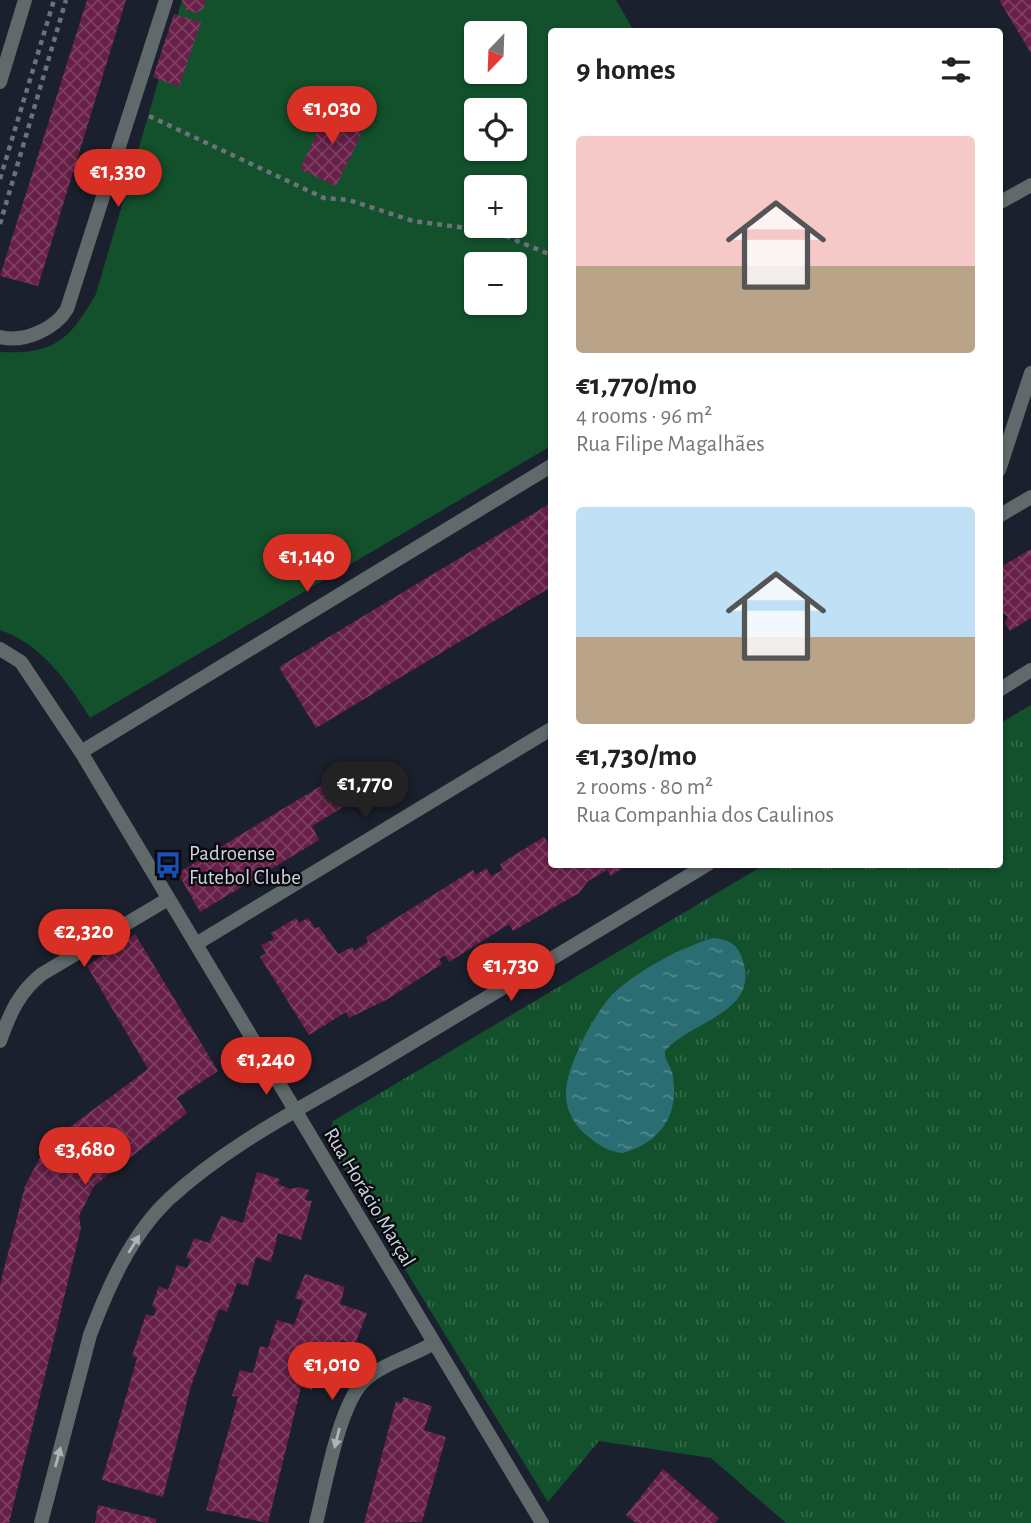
<!DOCTYPE html>
<html lang="en">
<head>
<meta charset="utf-8">
<style>
  :root { --surface:#fff; --page:#f2f2f2; --text:#222; --muted:#767676; --accent:#d93025 }
  body { margin:0; font-family:"Alegreya Sans",sans-serif; background:var(--page); color:var(--text); height:100vh; display:flex; flex-direction:column; font-size:26px; white-space:nowrap }
  * { box-sizing:border-box; margin:0 }
  p { font-size:23px; color:var(--muted) }
  .icon { flex:none; width:38px; height:38px; fill:none; stroke:currentColor; stroke-width:2; stroke-linecap:round; stroke-linejoin:round }
  .map { position:relative; flex:1; overflow:hidden }
  .panel { position:absolute; left:548px; top:28px; width:455px; height:840px; display:flex; flex-direction:column; background:var(--surface); border-radius:7px; box-shadow:0 2px 5px #0004 }
  .panel>* { flex:none }
  .needle { width:46px; rotate:203deg }
  .controls { position:absolute; left:464px; top:21px; display:grid; gap:14px }
  .controls a { display:grid; place-items:center; width:63px; height:63px; border-radius:7px; background:var(--surface); box-shadow:0 2px 5px #0004; font-size:35px }
  .price { position:absolute; translate:-50% -60px; padding:0 16px; border-radius:24px; background:var(--accent); color:#fff; font-size:23px; line-height:46px; filter:drop-shadow(0 2px 4px #0008) }
  .price::after { content:''; position:absolute; left:50%; top:42px; width:21px; height:16px; margin-left:-10px; background:inherit; clip-path:polygon(0 0,100% 0,50% 100%) }
  .price.on { background:#222; color:#fff }
  ul { padding:0; list-style:none }
  li { display:grid; align-content:center; gap:14px; height:371px; padding:0 28px }
  li span { display:grid; place-items:center; height:217px; border-radius:7px; color:#555 }
  li>.icon { margin-inline-start:auto }
  span .icon { width:126px; height:126px; fill:#fffc; stroke-width:1 }
  li b { font-size:30px }
  h2 { display:flex; justify-content:space-between; align-items:center; height:84px; padding:0 28px; font-size:30px }
  .map>svg:first-child { display:block }
</style>
</head>
<body>
<div class="map">
<svg width="1031" height="1523" viewBox="0 0 1031 1523">
  <defs>
    <pattern id="grass-tufts" width="24" height="20" patternUnits="userSpaceOnUse" patternTransform="scale(1.75)"><rect width="24" height="20" fill="#12512c"/><path d="M3 7l-1-3M5 7V3M7 7l1-3M15 17l-1-3M17 17v-4M19 17l1-3" fill="none" stroke="#33694a"/></pattern>
    <pattern id="water-ripples" width="26" height="14" patternUnits="userSpaceOnUse" patternTransform="scale(1.75)"><rect width="26" height="14" fill="#2a6e74"/><path d="M2 4q2-2 4 0t4 0M15 11q2-2 4 0t4 0" fill="none" stroke="#52888e"/></pattern>
    <pattern id="building-cross-hatch" width="8" height="8" patternUnits="userSpaceOnUse" patternTransform="scale(1.75)"><rect width="8" height="8" fill="#681f48"/><path d="M0 0l8 8M0 8l8-8" fill="none" stroke="#7d3f62"/></pattern>
  </defs>
  <rect width="100%" height="100%" fill="#1b202e"/>
  <!-- grass -->
  <polygon fill="url(#grass-tufts)" points="1031,705 1031,1523 786,1523 711,1458 599,1441 548,1502 331,1149 328,1137 333,1121 764,865 999,864 999,724"/>
  <!-- garden -->
  <path fill="#12512c" fill-rule="evenodd" d="M182 0H616L634 31 551 32V446L90 718C68 682 41 644 0 630V352C55 355 70 339 96 294ZM476 33H514V72H476ZM476 110H514V149H476ZM476 187H514V226H476ZM476 264H514V303H476Z"/>
  <!-- water -->
  <path fill="url(#water-ripples)" d="M713 938C723 938 736 943 740 953 766 1013 692 1019 665 1051 664 1060 672 1067 673 1077 679 1116 660 1142 623 1153 610 1152 600 1146 590 1138 575 1127 565 1111 566 1092 566 1067 596 1009 615 992 639 970 682 947 713 938Z"/>
  <!-- building -->
  <g fill="url(#building-cross-hatch)">
    <polygon points="87,0 126,0 38,286 0,276"/>
    <polygon points="182,0 206,0 203,9 196,13 186,10"/>
    <polygon points="999,0 1031,0 1031,53"/>
    <polygon points="174,14 201,22 179,87 153,77"/>
    <polygon points="331,103 354,114 348,127 362,133 336,186 300,169"/>
    <polygon points="551,503 551,587 316,728 279,667"/>
    <polygon points="1031,549 1031,618 1010,631 1005,623 1008,617 999,610 999,568"/>
    <polygon points="350,768 364,794 312,826 319,840 200,912 178,873"/>
    <polygon points="544,837 548,843 551,841 551,864 629,864 611,876 607,870 588,881 579,893 513,931 509,924 449,962 445,955 439,959 442,964 386,1000 349,1018 346,1012 309,1035 260,957 266,953 261,945 274,939 271,933 296,918 299,923 308,918 315,928 319,927 338,954 352,947 354,951 368,942 366,937 473,870 476,875 486,868 491,876 503,870 500,864"/>
    <polygon points="135,934 218,1071 177,1098 187,1113 94,1186 79,1216 81,1228 9,1523 0,1523 0,1285 25,1186 47,1144 148,1069 87,966"/>
    <polygon points="257,1172 280,1179 278,1184 290,1189 300,1187 309,1190 305,1200 312,1201 301,1240 278,1233 271,1262 256,1257 248,1286 237,1283 227,1312 219,1309 191,1386 163,1497 102,1480 137,1358 132,1356 146,1314 154,1316 156,1308 152,1306 159,1286 168,1290 177,1265 187,1268 191,1259 186,1258 194,1238 209,1243 221,1216 243,1223"/>
    <polygon points="305,1274 345,1287 340,1304 367,1313 355,1344 341,1340 334,1367 320,1363 312,1390 301,1387 268,1523 206,1510 238,1397 232,1396 240,1370 253,1373 260,1346 268,1348 277,1320 294,1325 303,1301 295,1298"/>
    <polygon points="403,1397 432,1406 424,1430 446,1437 422,1522 364,1523 396,1401 402,1403"/>
    <polygon points="663,1469 719,1518 715,1523 636,1523 626,1515"/>
    <polygon points="98,1505 156,1519 156,1523 95,1523"/>
  </g>
  <g fill="none" stroke-linecap="round" stroke-linejoin="round">
    <!-- path -->
    <g stroke="#6c717c" stroke-width="4.5" stroke-dasharray="5 5" stroke-linecap="butt">
      <polyline points="149,116 324,198 349,200 413,221 496,232 551,255"/>
      <polyline points="0,179 54,0"/>
      <polyline points="0,224 66,0"/>
    </g>
    <!-- street -->
    <g stroke="#606a6a" stroke-width="14">
      <polyline points="0,82 25,0"/>
      <polyline points="999,203 1031,185"/>
      <path d="M0 337C24 343 55 329 67 309L166 0"/>
      <polyline points="999,470 1031,373"/>
      <polyline points="999,516 1031,497"/>
      <polyline points="0,649 21,662 81,752 542,1523"/>
      <polyline points="999,690 1031,670"/>
      <polyline points="81,752 551,466"/>
      <polyline points="196,944 551,729"/>
      <path d="M0 1041C10 1013 19 992 42 974L168 899"/>
      <path d="M41 1523 90 1335C108 1287 131 1235 169 1199 226 1146 301 1108 368 1069 481 1001 595 933 708 864"/>
      <path d="M316 1523C325 1488 339 1403 365 1380 382 1364 412 1356 432 1344"/>
    </g>
  </g>
  <!-- one-way arrows -->
  <defs><path id="oneway-solid" d="M-6-.8H1V-3.2L6.5 0L1 3.2V.8H-6Z" transform="scale(1.75)"/></defs>
  <g fill="#aeb4ba">
    <use href="#oneway-solid" transform="translate(134 1244) rotate(-58)"/>
    <use href="#oneway-solid" transform="translate(337 1438) rotate(104)"/>
    <use href="#oneway-solid" transform="translate(58 1457) rotate(-75)"/>
  </g>
  <!-- icons -->
  <defs>
    <symbol id="bus-bare" viewBox="-9 -9 18 18"><path d="M-5-6H5V4H4V6H2V4H-2V6H-4V4H-5ZM-3.5-4V0h7V-4ZM-3.5 1.2v1.5H-2V1.2ZM2 1.2v1.5H3.5V1.2Z" fill="#1a4fb4" stroke="#080a10" stroke-width="2.5" paint-order="stroke"/></symbol>
  </defs>
  <g fill-rule="evenodd">
    <use href="#bus-bare" x="149" y="846" width="38" height="38"/>
  </g>
  <g text-anchor="middle" stroke-width="5" stroke-linejoin="round" paint-order="stroke">
    <!-- poi labels -->
    <g font-size="21" fill="#d0d4dd" stroke="#080a10" text-anchor="start">
      <text x="189" y="860">Padroense<tspan x="189" dy="24">Futebol Clube</tspan></text>
    </g>
    <!-- street labels -->
    <g font-size="21" fill="#d0d4dd" stroke="#080a10">
      <text transform="translate(370 1197) rotate(59)" y="7">Rua Horácio Marçal</text>
    </g>
  </g>
</svg>
<div class="controls">
<a><svg class="needle" viewBox="-14 -14 28 28"><path d="M0-13l5 13h-10z" fill="#e53935"/><path d="M0 13l5-13h-10z" fill="#767676"/></svg></a>
<a><svg class="icon" aria-label="locate" viewBox="0 0 24 24"><circle cx="12" cy="12" r="6"/><path d="M12 2v4M12 18v4M2 12h4M18 12h4"/></svg></a>
<a>+</a>
<a>−</a>
</div>
<b class="price" style="left:332px;top:146px">€1,030</b>
<b class="price" style="left:118px;top:209px">€1,330</b>
<b class="price" style="left:307px;top:594px">€1,140</b>
<b class="price on" style="left:365px;top:821px">€1,770</b>
<b class="price" style="left:84px;top:969px">€2,320</b>
<b class="price" style="left:511px;top:1003px">€1,730</b>
<b class="price" style="left:266px;top:1097px">€1,240</b>
<b class="price" style="left:85px;top:1187px">€3,680</b>
<b class="price" style="left:332px;top:1402px">€1,010</b>
<section class="panel">
<h2>9 homes<svg class="icon" aria-label="filters" viewBox="0 0 24 24"><path d="M4 7h16M4 17h16"/><circle cx="9" cy="7" r="2"/><circle cx="15" cy="17" r="2"/></svg></h2>
<ul>
<li><span style="background:linear-gradient(#f6c9c9 60%,#b9a48a 0)"><svg class="icon" aria-label="home" viewBox="0 0 24 24"><path d="M3 11l9-7 9 7M6 9v11h12V9"/></svg></span><div><b>€1,770/mo</b><p>4 rooms · 96 m²</p><p>Rua Filipe Magalhães</p></div></li>
<li><span style="background:linear-gradient(#bfe0f5 60%,#b9a48a 0)"><svg class="icon" aria-label="home" viewBox="0 0 24 24"><path d="M3 11l9-7 9 7M6 9v11h12V9"/></svg></span><div><b>€1,730/mo</b><p>2 rooms · 80 m²</p><p>Rua Companhia dos Caulinos</p></div></li>
</ul>
</section>
</div>
</body>
</html>
